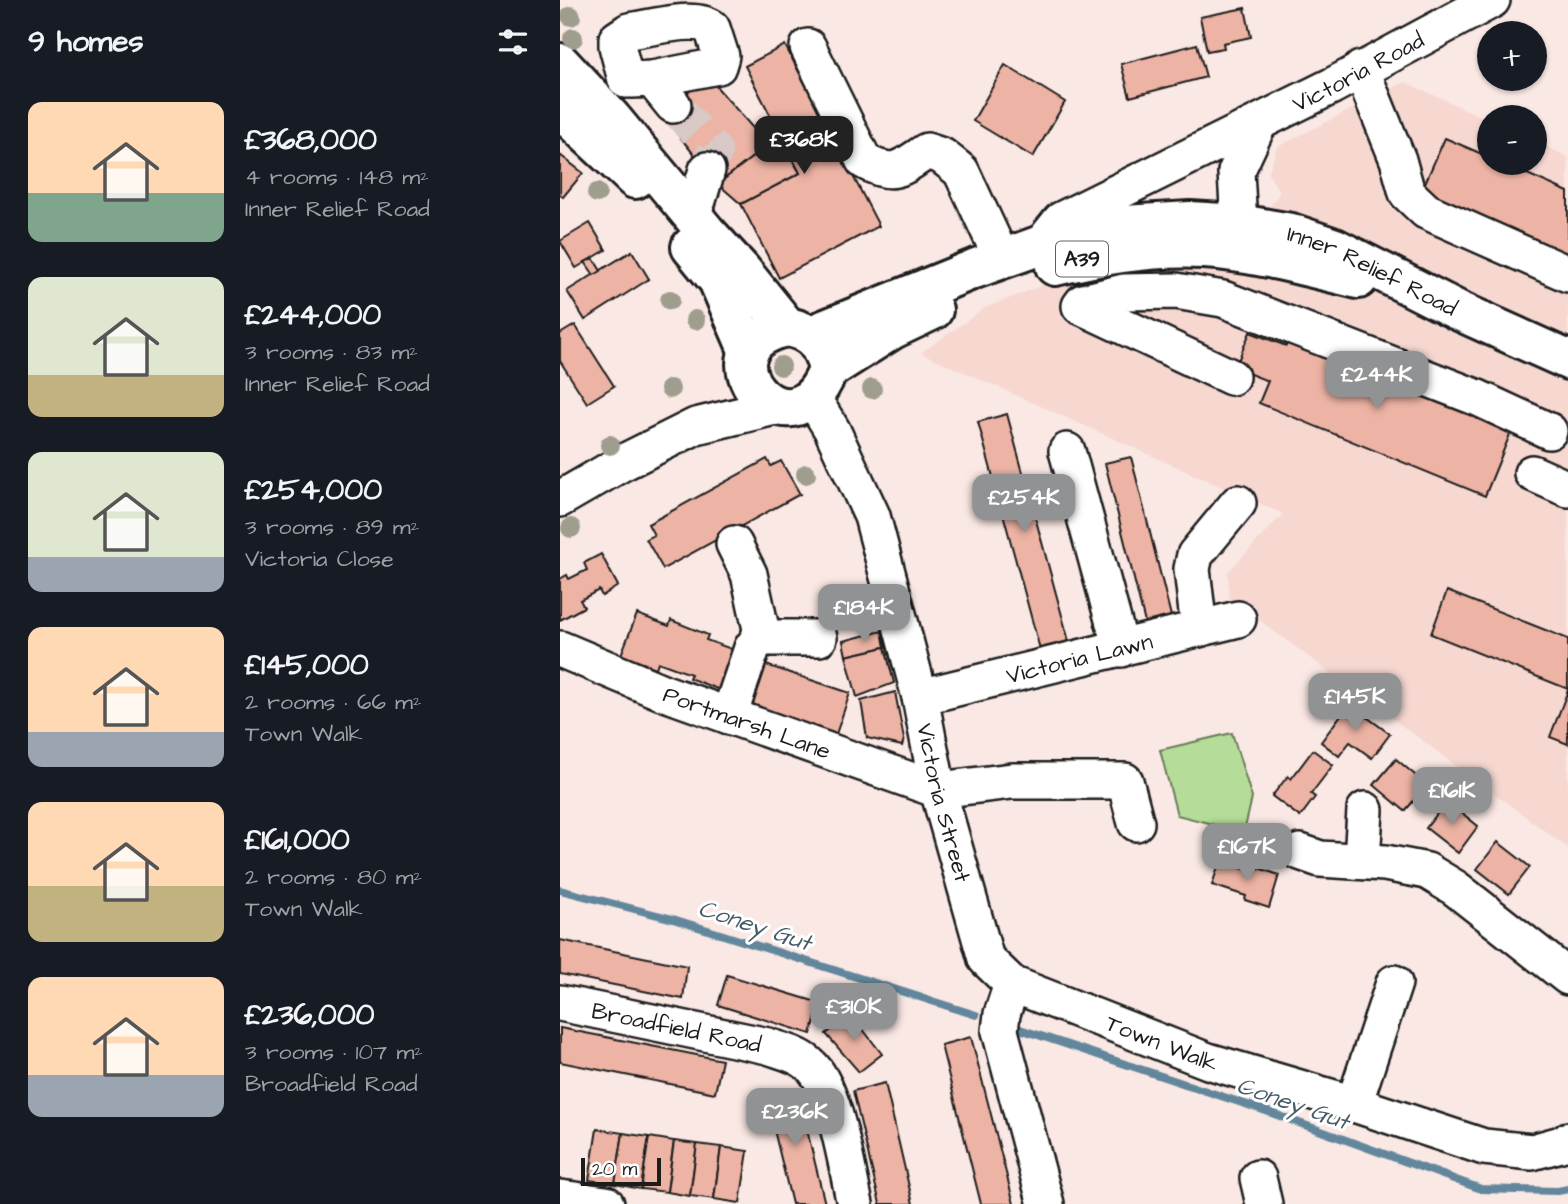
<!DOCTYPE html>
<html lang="en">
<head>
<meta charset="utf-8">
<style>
  :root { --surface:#171b24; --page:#20242c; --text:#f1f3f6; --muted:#9ea1a6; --accent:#919294 }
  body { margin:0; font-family:"Architects Daughter",sans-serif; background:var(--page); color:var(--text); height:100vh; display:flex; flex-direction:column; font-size:26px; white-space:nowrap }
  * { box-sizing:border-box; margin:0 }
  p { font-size:23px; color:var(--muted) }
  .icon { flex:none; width:38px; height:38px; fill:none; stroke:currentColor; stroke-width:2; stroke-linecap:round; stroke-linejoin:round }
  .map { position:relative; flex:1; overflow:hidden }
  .drawer { display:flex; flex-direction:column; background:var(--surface); width:560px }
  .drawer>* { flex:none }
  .controls { position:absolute; left:917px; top:21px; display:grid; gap:14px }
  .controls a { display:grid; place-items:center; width:70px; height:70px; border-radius:50%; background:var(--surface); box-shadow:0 2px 5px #0004; font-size:35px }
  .scale { position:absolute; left:21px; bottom:18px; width:80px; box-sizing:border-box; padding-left:7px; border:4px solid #1c1c1c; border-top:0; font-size:19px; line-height:24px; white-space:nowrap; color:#1c1c1c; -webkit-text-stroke:5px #fff; paint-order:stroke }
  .price { position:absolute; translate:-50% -60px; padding:0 16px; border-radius:14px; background:var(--accent); color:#fff; font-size:23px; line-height:46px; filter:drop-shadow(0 2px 4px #0008) }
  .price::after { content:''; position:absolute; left:50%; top:42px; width:21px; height:16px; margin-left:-10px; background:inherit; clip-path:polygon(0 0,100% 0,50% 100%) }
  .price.current { background:#222; color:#fff }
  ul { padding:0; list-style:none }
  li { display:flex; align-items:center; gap:21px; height:175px; padding:0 28px }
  li span { display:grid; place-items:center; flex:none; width:196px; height:140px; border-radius:14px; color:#555 }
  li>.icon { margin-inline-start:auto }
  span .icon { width:84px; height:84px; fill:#fffc; stroke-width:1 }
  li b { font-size:30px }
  h2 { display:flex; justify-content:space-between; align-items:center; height:84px; padding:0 28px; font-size:30px }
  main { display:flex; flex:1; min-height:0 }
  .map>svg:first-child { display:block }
</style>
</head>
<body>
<main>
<section class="drawer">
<h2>9 homes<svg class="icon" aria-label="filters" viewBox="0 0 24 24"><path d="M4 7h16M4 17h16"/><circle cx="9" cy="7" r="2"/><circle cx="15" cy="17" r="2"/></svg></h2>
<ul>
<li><span style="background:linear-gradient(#ffd9b3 65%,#7fa58c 0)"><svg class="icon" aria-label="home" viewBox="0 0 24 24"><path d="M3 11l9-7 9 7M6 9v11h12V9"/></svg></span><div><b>£368,000</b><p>4 rooms · 148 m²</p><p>Inner Relief Road</p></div></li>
<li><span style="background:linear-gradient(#dfe7d0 70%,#c2b280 0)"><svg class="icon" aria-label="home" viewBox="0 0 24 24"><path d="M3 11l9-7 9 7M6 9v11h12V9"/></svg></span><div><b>£244,000</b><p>3 rooms · 83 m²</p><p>Inner Relief Road</p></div></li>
<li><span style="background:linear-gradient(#dfe7d0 75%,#9aa5b1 0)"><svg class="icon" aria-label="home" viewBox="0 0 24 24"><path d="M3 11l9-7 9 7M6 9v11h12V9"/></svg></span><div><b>£254,000</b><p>3 rooms · 89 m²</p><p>Victoria Close</p></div></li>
<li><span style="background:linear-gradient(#ffd9b3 75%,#9aa5b1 0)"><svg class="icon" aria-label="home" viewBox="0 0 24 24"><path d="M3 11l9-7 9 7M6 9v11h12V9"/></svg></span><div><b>£145,000</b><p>2 rooms · 66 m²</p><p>Town Walk</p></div></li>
<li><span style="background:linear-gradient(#ffd9b3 60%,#c2b280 0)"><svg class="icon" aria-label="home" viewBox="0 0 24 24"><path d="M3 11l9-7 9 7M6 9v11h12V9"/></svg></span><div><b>£161,000</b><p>2 rooms · 80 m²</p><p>Town Walk</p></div></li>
<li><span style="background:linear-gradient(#ffd9b3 70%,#9aa5b1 0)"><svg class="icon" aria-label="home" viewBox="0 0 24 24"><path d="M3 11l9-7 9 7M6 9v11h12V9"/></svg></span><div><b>£236,000</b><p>3 rooms · 107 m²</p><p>Broadfield Road</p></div></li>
</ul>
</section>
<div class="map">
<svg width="1008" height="1204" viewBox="0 0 1008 1204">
  <rect width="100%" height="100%" fill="#fae8e4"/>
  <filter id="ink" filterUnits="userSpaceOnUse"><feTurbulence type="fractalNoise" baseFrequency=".0143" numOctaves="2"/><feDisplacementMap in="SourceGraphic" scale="14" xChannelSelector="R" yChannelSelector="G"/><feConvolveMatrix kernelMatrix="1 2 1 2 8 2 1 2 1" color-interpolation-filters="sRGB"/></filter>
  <g filter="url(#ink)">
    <!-- built -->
    <polygon fill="#f6d8d1" points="845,82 929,120 929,163 975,163 975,141 1008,157 1008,848 669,598 668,572 723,514 361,353 425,308 483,285 599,265 669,268 720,192 708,174 717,147"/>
    <!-- green -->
    <polygon fill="#b5dd99" stroke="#687c5a" stroke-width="2" points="672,733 692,798 684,832 617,815 600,750"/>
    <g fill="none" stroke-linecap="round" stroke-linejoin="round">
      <!-- stream -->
      <g stroke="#62879c" stroke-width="8">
        <polyline points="0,890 113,919 416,1015"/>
        <polyline points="451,1026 706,1111 921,1189 998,1191 1008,1189"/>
      </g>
    </g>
    <!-- building -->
    <g fill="#edb4a5" stroke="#1c1c1c" stroke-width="2">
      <polygon points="685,8 691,37 663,43 664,48 647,51 640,17"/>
      <polygon points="637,44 646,77 570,97 561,64"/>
      <polygon points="225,45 319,226 219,278 181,204 240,173 185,66"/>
      <polygon points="445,65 505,102 473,157 413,121"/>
      <polygon points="147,76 208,145 158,184 102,115"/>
      <polygon points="885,138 929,157 929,163 942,163 1008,192 1008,256 861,192"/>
      <polygon points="221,140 240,173 181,204 158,184 208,145 211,148"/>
      <polygon points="0,155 23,173 3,197 0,194"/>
      <polygon points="30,223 46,250 16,268 0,241"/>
      <polygon points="72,251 89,279 25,320 7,291"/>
      <polygon points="33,258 41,271 34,275 25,262"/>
      <polygon points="15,325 54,386 27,403 0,361 0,334"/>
      <polygon points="690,332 726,346 730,336 953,427 925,496 699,403 708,381 675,368"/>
      <polygon points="447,414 510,645 481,653 418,422"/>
      <polygon points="571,457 612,620 586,627 545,463"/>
      <polygon points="207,459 211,466 221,461 240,494 103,569 86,539 94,535 88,524"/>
      <polygon points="41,554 58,586 42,596 39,590 20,600 24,607 0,620 0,579 7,575 9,579 27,570 24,563"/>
      <polygon points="887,591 1008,639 1008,689 871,634"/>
      <polygon points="77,614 109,626 111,620 148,635 146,640 180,652 165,692 129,678 131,674 98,662 96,668 61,655"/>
      <polygon points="322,631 325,647 286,656 283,641"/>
      <polygon points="325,647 334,683 297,697 286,656"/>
      <polygon points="194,661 290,693 276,734 180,701"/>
      <polygon points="1008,690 1008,744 990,737"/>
      <polygon points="335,692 344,739 342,746 307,738 301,701"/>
      <polygon points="789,704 830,734 812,758 790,742 779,756 761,742"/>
      <polygon points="753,750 773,765 751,794 755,797 740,817 712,796 728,776 731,779"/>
      <polygon points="836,759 867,785 845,811 814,785"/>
      <polygon points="887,801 918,826 898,853 866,828"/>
      <polygon points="938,842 970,867 949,894 917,869"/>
      <polygon points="660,861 694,872 696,867 719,875 709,908 685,900 686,896 652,885"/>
      <polygon points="0,940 127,966 123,999 0,974"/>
      <polygon points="167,975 260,1003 251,1034 158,1005"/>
      <polygon points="291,1014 322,1054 299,1072 266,1034"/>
      <polygon points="0,1028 162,1060 155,1093 0,1062"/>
      <polygon points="411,1037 454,1204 421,1204 381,1045"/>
      <polygon points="325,1083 353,1204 320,1204 293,1091"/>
      <polygon points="237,1089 265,1204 232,1204 206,1097"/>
      <polygon points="37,1129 63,1133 55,1184 29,1180"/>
      <polygon points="63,1133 89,1137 81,1189 55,1184"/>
      <polygon points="89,1137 114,1141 107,1192 81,1189"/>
      <polygon points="114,1141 137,1144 130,1196 107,1192"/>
      <polygon points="137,1144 161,1147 154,1199 130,1196"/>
      <polygon points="161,1147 188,1151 180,1203 154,1199"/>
    </g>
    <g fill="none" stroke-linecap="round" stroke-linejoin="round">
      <!-- minor-tunnel -->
      <polyline stroke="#d9c9c6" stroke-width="35" stroke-dasharray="35 18" stroke-linecap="butt" points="113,105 155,151 147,170"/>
      <defs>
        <g id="minor">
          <path d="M248 47 304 161C334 178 341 168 367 151L382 156 401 171 442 259"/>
          <polyline points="801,69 838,160 847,193 866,211 1008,274"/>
          <path d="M66 80 57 46V39L69 31C90 28 136 15 152 28L161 56 158 66 92 79"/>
          <polyline points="72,80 92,79 113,105"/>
          <polyline points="131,213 138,200 147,170"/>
          <polyline points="679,224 676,172 699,123"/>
          <path id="s1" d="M481 245 501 220 772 86 932 0"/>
          <polyline points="671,377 520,306 523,302 564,292 616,291 663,299 918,398 989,431"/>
          <path id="s2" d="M252 397 272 430 312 516 360 697 378 790 426 959 452 984 442 1014 440 1031 486 1204"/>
          <polyline points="507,451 561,649"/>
          <polyline points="972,473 1008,489"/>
          <polyline points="0,499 62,463 136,426 219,406"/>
          <polyline points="174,544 189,574 201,629 199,638"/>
          <polyline points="639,629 632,569 635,555 678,503"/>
          <path id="s3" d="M0 649 102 692 378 790 452 781H565L576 823"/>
          <path id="s4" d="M360 697 678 619"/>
          <polyline points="169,716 192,648 199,638 259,638"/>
          <polyline points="740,852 760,859 825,863 867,871 895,888 1008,977"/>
          <polyline points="802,861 805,810"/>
          <path id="s5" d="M452 984 648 1061 794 1104 924 1147 972 1152 1001 1144 1008 1140"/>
          <path id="s6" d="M0 1003 208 1046C222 1051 238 1054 249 1064 275 1085 287 1170 295 1204"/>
          <polyline points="794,1104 834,983"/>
          <polyline points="698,1178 704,1204"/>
          <polyline points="0,1198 46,1204"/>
        </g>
        <g id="major">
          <polyline points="0,63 52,119 146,232 181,270 227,327"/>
          <polyline points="0,109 75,179"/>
          <polyline points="131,247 158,280 189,352"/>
          <path d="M495 266C544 254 594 246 644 249 696 252 748 267 798 279"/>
          <path d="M227 327C253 331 263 346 268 370 231 467 130 346 227 327Z"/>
          <path id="s7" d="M251 335 414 269 481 245 548 226 630 221 679 224 731 233 775 248 897 310 1008 360"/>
          <polyline points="268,370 333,329 373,310"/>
        </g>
      </defs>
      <!-- minor casing -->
      <use href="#minor" stroke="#1c1c1c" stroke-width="40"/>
      <!-- major casing -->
      <use href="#major" stroke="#1c1c1c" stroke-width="44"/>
      <!-- minor -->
      <use href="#minor" stroke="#fff" stroke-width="35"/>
      <!-- major -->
      <use href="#major" stroke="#fff" stroke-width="38"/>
    </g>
    <!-- trees -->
    <g fill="#9e9d8e">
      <circle cx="11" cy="16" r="10"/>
      <circle cx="13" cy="38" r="10"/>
      <circle cx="37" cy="193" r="10"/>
      <circle cx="110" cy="300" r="10"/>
      <circle cx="135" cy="320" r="10"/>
      <circle cx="221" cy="366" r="10"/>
      <circle cx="110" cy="389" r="10"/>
      <circle cx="312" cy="389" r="10"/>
      <circle cx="50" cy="445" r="10"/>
      <circle cx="246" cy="474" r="10"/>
      <circle cx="11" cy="528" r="10"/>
    </g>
  </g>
  <g text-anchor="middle" stroke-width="6" stroke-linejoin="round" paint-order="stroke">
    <!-- shield labels -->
    <rect fill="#fff" stroke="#606060" stroke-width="2" x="496" y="241.5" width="52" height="35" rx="5"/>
    <g font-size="21" font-weight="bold" fill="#1c1c1c">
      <text x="522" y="266">A39</text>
    </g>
    <!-- street labels -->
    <g font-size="23" fill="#1c1c1c" stroke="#fff">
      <text dy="8" stroke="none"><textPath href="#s1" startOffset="364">Victoria Road</textPath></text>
      <text dy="8" stroke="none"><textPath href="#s7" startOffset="590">Inner Relief Road</textPath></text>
      <text dy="8" stroke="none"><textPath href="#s4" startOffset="164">Victoria Lawn</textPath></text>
      <text dy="8" stroke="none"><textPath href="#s3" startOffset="201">Portmarsh Lane</textPath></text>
      <text dy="8" stroke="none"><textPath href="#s2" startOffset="429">Victoria Street</textPath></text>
      <text dy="8" stroke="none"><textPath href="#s6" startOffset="119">Broadfield Road</textPath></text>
      <text dy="8" stroke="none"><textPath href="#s5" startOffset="161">Town Walk</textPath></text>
    </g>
    <!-- water labels -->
    <g font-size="24" font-style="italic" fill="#455b67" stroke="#fff">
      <text transform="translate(195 925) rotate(18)" y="8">Coney Gut</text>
      <text transform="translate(733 1103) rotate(19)" y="8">Coney Gut</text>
    </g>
  </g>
</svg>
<div class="controls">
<a>+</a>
<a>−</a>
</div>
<div class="scale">20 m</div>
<b class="price current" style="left:244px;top:176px">£368K</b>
<b class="price" style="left:817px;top:411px">£244K</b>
<b class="price" style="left:464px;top:534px">£254K</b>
<b class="price" style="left:304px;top:644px">£184K</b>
<b class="price" style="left:795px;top:733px">£145K</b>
<b class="price" style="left:892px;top:827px">£161K</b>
<b class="price" style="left:687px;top:883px">£167K</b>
<b class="price" style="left:294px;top:1043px">£310K</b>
<b class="price" style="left:235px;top:1148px">£236K</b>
</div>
</main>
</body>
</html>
